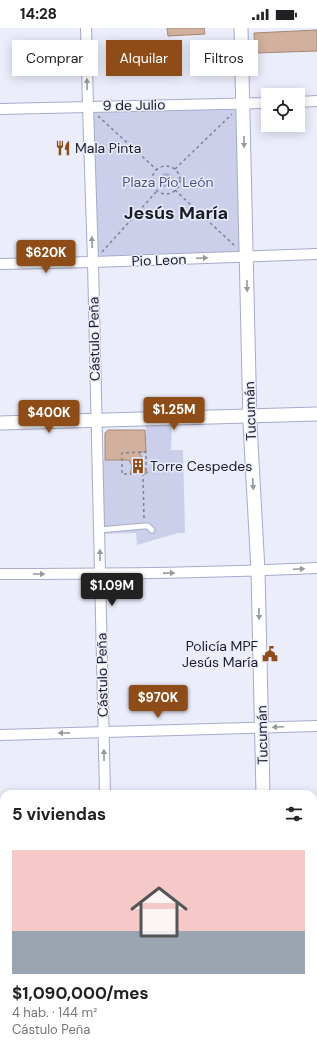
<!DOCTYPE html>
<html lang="es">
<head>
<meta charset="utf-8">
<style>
  :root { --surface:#fff; --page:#f2f2f2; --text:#202124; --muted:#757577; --accent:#8e4d18 }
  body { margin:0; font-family:"DM Sans",sans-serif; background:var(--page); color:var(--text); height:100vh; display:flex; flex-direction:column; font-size:15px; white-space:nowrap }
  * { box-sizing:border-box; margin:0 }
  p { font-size:13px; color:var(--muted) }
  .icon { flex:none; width:22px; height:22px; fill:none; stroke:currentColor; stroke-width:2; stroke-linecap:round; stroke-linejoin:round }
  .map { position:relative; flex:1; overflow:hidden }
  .panel { position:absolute; left:0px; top:762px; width:317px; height:268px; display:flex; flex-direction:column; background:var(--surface); border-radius:12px 12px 0 0; box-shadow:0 2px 10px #0003 }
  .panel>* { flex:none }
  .banner { position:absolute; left:12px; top:12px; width:293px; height:36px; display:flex; gap:8px }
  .buttons { position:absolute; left:261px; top:60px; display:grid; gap:8px }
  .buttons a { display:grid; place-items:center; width:44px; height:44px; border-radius:0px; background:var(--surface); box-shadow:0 2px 10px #0003; font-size:20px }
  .price { position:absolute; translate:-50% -34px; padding:0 9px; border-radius:4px; background:var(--accent); color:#fff; font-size:13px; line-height:26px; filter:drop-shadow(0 1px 2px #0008) }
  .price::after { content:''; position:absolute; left:50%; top:24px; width:12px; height:9px; margin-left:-6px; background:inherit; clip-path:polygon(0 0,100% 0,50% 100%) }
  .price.current { background:#222; color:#fff }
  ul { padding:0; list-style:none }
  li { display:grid; align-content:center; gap:8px; height:212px; padding:0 12px }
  li span { display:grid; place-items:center; height:124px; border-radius:0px; color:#555 }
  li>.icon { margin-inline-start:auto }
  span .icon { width:72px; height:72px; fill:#fffc; stroke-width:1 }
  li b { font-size:17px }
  h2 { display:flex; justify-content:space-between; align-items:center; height:48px; padding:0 12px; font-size:17px }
  .tag { padding:0 14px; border-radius:0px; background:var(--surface); box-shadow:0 2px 10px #0003; font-size:14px; line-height:36px }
  .tag.current { background:var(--accent); color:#fff }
  .status { display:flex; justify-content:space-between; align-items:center; height:28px; padding:0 20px; background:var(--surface); direction:ltr }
  .status svg { height:11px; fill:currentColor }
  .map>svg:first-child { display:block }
</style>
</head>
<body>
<div class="status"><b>14:28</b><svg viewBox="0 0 49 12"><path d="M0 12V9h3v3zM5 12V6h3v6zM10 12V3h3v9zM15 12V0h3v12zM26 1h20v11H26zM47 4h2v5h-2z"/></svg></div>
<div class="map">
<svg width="317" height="1030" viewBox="0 0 317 1030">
  <rect width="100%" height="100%" fill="#ebedfb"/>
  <!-- green -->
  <g fill="#cbcfea">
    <polygon points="243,75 246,228 93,234 88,78"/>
    <polygon points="146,391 172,391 171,422 183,422 185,505 178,505 137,517 136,505 99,506 97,432 121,432 121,425 146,424"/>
  </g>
  <!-- water -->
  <circle fill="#acb2d4" cx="166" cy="152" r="7"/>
  <!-- building -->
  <g fill="#d1b19d" stroke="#a58774">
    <polygon points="167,0 204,0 205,6 168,8"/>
    <polygon points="317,2 317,23 255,25 254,5"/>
    <polygon points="108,402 145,402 146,424 139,424 144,433 143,438 148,445 138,442 130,446 132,438 129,432 105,432 105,405"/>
  </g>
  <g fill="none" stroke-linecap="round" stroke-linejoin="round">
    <defs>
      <polyline id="service" points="99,502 144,498 148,498 152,502"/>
      <g id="minor">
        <polyline points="86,0 88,78 93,234 105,766"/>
        <polyline points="298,74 317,73"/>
        <polyline points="0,81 268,75"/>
        <polyline points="0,236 93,234 317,226"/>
        <path d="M0 546C106 546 211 545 317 540"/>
        <polyline points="0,707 317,698"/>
        <polyline points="313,991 317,991"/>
        <polyline points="0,999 4,999"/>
        <polyline points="111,1026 112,1030"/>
        <polyline points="270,1026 270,1030"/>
      </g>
      <g id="tertiary">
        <polyline points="241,0 250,396 258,543 263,766"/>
        <polyline points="0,395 317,386"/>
        <polyline points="313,854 317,854"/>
        <polyline points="0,863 4,863"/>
      </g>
    </defs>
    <!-- service casing -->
    <use href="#service" stroke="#a6abcb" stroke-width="7"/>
    <!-- minor casing -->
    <use href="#minor" stroke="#a6abcb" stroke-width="12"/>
    <!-- tertiary casing -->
    <use href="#tertiary" stroke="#a6abcb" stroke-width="15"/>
    <!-- path -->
    <g stroke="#81838f" stroke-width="1.5" stroke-dasharray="3 3" stroke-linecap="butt">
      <polyline points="98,88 157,142"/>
      <circle cx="166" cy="152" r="14"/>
      <polyline points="175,141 232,86"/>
      <polyline points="175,162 235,218"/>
      <polyline points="102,224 157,163"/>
      <polyline points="143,446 146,446 146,424 122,425 122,446 143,446 144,492"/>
    </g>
    <!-- service -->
    <use href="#service" stroke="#fff" stroke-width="5"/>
    <!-- minor -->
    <use href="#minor" stroke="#fff" stroke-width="10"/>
    <!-- tertiary -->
    <use href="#tertiary" stroke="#fff" stroke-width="13"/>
  </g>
  <!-- one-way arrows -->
  <defs><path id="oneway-solid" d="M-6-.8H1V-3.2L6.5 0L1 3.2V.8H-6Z"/></defs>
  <g fill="#98999e">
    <use href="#oneway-solid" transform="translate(87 56) rotate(-91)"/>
    <use href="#oneway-solid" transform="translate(244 114) rotate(89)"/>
    <use href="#oneway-solid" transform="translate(92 214) rotate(-92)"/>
    <use href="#oneway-solid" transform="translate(202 230) rotate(-2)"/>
    <use href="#oneway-solid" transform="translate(247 258) rotate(89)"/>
    <use href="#oneway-solid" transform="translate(253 456) rotate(87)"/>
    <use href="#oneway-solid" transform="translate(100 527) rotate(-91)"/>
    <use href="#oneway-solid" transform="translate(299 541) rotate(-2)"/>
    <use href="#oneway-solid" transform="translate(169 545) rotate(-1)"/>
    <use href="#oneway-solid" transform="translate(39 546)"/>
    <use href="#oneway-solid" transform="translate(259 586) rotate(89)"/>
    <use href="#oneway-solid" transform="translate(278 699) rotate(178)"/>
    <use href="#oneway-solid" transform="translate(64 705) rotate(179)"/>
    <use href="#oneway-solid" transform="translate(104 727) rotate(-91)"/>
  </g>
  <!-- icons -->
  <defs>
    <symbol id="restaurant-bare" viewBox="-9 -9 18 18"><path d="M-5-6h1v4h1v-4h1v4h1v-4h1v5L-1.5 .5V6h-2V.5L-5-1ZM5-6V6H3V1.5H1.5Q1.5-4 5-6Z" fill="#8e4d18" stroke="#ebedfb" stroke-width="2.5" paint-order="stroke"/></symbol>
    <symbol id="building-bare" viewBox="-9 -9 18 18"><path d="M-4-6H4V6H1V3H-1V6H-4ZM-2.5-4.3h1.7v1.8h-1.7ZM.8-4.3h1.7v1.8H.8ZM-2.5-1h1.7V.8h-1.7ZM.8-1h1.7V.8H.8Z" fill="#8e4d18" stroke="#ebedfb" stroke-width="2.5" paint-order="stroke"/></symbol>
    <symbol id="civic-bare" viewBox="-9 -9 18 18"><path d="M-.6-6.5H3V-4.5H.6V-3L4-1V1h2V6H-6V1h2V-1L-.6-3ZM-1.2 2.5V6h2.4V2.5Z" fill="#8e4d18" stroke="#ebedfb" stroke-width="2.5" paint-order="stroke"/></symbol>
  </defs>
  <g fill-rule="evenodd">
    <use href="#restaurant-bare" x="52" y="109" width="22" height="22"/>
    <use href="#building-bare" x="127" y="427" width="22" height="22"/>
    <use href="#civic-bare" x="259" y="615" width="22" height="22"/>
  </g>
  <g text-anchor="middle" stroke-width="3" stroke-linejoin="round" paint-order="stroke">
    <!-- street labels -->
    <g font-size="14" fill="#1a1c27" stroke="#ebedfb">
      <text transform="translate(134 77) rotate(-1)" y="5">9 de Julio</text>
      <text transform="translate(159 232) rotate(-2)" y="5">Pio Leon</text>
      <text transform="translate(94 311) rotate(-91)" y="5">Cástulo Peña</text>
      <text transform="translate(250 383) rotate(-92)" y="5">Tucumán</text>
      <text transform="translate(102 647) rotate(-91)" y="5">Cástulo Peña</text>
      <text transform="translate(262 707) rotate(-91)" y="5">Tucumán</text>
    </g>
    <!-- poi labels -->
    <g font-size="14" fill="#1a1c27" stroke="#ebedfb" text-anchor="start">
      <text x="75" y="125">Mala Pinta</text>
      <text x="150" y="443">Torre Cespedes</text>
      <text x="258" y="623" text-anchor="end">Policía MPF<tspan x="258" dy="16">Jesús María</tspan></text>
    </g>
    <!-- park labels -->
    <g font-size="14" fill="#4d5283" stroke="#ebedfb">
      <text x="168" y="159">Plaza Pío León</text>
    </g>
    <!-- district labels -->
    <g font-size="18" font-weight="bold" fill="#1a1c27" stroke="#ebedfb">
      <text x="176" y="191">Jesús María</text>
    </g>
  </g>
</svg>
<div class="buttons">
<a><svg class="icon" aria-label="locate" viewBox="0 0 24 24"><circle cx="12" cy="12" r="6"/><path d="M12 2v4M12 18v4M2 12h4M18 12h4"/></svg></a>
</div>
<b class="price" style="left:46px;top:246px">$620K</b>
<b class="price" style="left:174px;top:403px">$1.25M</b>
<b class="price" style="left:49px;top:406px">$400K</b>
<b class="price current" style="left:112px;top:579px">$1.09M</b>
<b class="price" style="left:158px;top:691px">$970K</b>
<div class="banner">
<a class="tag">Comprar</a>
<a class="tag current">Alquilar</a>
<a class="tag">Filtros</a>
</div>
<section class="panel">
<h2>5 viviendas<svg class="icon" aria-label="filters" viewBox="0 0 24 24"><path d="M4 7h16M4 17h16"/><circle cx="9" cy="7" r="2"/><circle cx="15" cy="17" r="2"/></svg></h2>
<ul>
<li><span style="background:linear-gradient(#f6c9c9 65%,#9aa5b1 0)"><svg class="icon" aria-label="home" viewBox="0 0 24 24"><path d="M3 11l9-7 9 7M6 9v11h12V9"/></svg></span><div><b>$1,090,000/mes</b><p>4 hab. · 144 m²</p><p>Cástulo Peña</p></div></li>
</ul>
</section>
</div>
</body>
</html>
